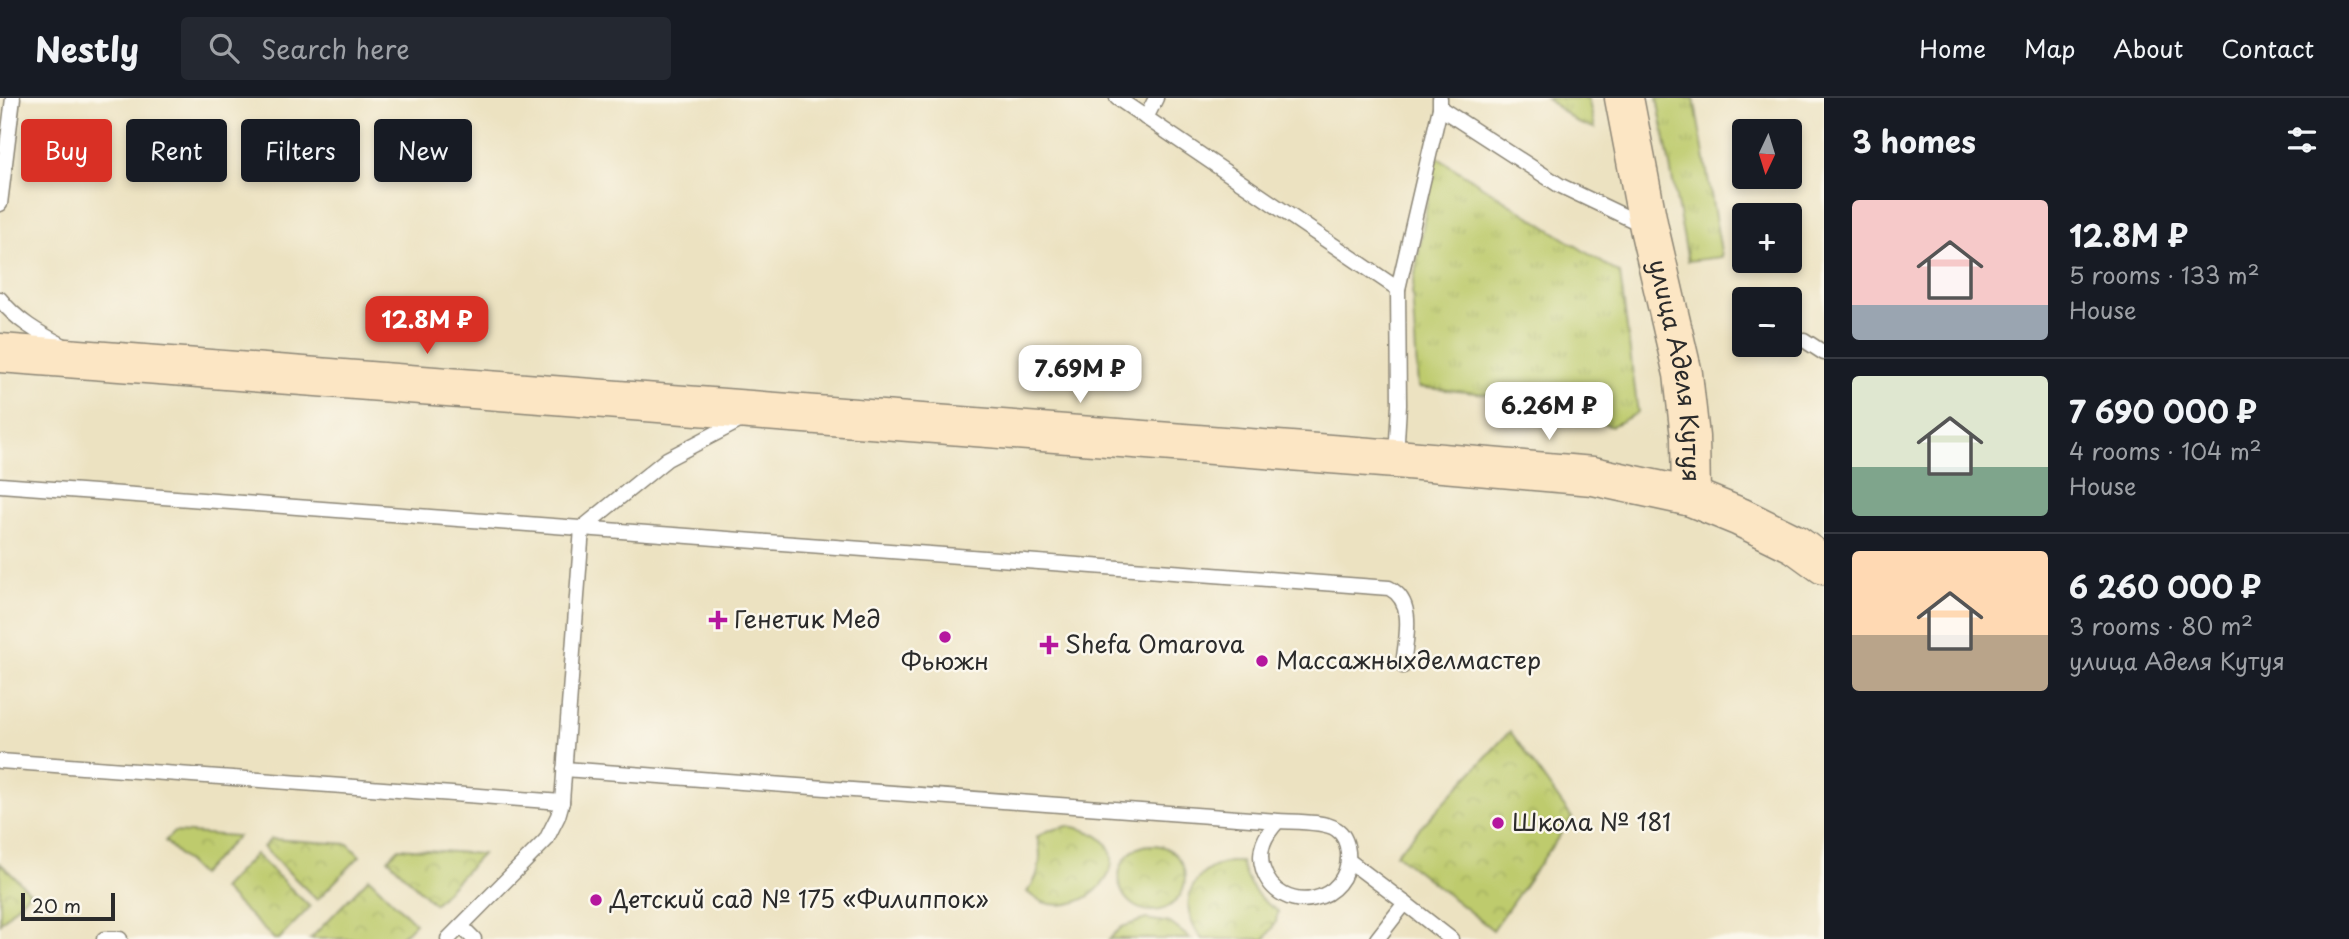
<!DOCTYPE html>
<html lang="en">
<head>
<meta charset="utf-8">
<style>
  :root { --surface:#171b24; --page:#242831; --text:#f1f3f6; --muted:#9ea1a6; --line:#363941; --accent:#d93025 }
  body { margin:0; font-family:"Playpen Sans",sans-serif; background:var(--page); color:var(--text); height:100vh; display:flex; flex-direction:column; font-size:26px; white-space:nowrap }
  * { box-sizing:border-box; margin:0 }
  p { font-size:23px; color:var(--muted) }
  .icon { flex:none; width:38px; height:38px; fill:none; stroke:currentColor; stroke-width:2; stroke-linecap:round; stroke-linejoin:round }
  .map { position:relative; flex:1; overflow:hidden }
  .side { display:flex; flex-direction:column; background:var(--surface); width:525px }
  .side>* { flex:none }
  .top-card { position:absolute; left:21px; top:21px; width:665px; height:63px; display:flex; gap:14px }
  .needle { width:46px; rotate:184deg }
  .tools { position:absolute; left:1732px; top:21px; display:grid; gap:14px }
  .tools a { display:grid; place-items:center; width:70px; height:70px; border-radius:7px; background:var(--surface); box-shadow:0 4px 10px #0003; font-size:35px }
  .scale { position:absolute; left:21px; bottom:18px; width:94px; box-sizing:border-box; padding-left:7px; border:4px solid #2b2b2b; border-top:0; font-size:19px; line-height:24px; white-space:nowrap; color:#2b2b2b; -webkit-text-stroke:5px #fbf7ec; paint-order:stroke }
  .price { position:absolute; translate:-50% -60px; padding:0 16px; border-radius:14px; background:#fff; color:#222; font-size:23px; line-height:46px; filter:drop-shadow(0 2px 4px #0008) }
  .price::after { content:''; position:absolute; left:50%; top:42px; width:21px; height:16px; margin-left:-10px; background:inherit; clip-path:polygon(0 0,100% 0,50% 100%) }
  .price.selected { background:var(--accent); color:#fff }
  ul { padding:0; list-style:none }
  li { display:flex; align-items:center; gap:21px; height:175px; padding:0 28px }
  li+li { border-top:2px solid var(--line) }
  li span { display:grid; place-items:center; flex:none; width:196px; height:140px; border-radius:7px; color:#555 }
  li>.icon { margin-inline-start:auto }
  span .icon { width:84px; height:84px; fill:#fffc; stroke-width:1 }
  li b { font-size:30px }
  h2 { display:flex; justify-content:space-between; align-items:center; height:84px; padding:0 28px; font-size:30px }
  .tag { padding:0 24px; border-radius:7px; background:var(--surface); box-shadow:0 4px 10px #0003; font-size:24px; line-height:63px }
  .tag.selected { background:var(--accent); color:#fff }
  header { display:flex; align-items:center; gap:42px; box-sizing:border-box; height:98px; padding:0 35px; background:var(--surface); border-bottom:2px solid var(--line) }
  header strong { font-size:33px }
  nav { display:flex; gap:38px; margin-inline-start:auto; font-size:24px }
  .search { width:490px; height:63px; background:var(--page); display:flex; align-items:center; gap:18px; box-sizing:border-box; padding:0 24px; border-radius:7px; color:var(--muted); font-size:26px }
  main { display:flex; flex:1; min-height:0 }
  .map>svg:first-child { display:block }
</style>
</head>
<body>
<header>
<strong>Nestly</strong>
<div class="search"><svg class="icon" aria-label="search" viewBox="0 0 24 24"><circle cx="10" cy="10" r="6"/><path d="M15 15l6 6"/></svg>Search here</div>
<nav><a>Home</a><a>Map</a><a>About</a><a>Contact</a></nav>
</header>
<main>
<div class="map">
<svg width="1824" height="841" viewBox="0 0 1824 841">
  <defs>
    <pattern id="grass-tufts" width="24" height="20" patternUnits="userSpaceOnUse" patternTransform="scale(1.75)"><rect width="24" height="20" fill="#becb6d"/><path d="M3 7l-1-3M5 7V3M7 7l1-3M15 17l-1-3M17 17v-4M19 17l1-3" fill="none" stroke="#a3ae5f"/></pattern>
    <pattern id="park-crowns" width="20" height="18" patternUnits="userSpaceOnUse" patternTransform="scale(1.75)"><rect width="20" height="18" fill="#becb6d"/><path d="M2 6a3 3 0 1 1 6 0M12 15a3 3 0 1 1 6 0" fill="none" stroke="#a3ae5f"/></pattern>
  </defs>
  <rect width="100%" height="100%" fill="#fbf7ec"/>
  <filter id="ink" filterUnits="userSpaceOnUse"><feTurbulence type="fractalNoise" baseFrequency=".0143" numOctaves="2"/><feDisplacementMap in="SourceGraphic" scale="14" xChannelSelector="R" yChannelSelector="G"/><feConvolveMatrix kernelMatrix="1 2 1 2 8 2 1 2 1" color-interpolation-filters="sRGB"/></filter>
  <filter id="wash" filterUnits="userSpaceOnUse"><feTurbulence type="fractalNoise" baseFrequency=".00686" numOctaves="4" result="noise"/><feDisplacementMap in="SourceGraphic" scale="28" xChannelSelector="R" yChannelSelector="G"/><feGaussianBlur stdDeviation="1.57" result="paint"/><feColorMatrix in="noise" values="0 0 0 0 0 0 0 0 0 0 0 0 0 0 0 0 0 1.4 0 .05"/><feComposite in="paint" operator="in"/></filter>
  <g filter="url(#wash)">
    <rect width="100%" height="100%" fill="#ece2c1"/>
    <!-- grass -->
    <g fill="url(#grass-tufts)" stroke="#747b4c" stroke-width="2">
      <polygon points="1546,0 1588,0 1595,30 1578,25"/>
      <polygon points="1657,0 1694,0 1722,159 1688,163"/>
      <polygon points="1435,58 1620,176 1638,315 1612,328 1516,299 1418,289 1412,194"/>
    </g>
    <!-- park -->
    <g fill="url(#park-crowns)" stroke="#747b4c" stroke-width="2">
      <polygon points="1510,633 1572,720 1493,832 1396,756"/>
      <path d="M1068 728C1165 744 1079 841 1027 794 1040 778 1043 759 1037 739L1047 733Z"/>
      <polygon points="174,734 238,738 200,777 165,743"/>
      <polygon points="271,741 348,746 360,758 317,802 263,749"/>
      <circle cx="1152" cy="780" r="33"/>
      <polygon points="399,750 482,756 434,806 388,761"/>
      <polygon points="255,756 310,809 279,841 274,841 222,791"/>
      <path d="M1229 764H1241C1247 787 1258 801 1278 813L1276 824 1265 841H1202C1176 809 1189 772 1229 764Z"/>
      <polygon points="0,765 30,794 0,825"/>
      <polygon points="369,780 415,825 399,841 310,841"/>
      <polygon points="1146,821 1170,825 1191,841 1109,841 1122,829"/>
    </g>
  </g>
  <g filter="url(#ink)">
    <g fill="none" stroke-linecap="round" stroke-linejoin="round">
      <defs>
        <g id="lane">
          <polyline points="1117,0 1398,191"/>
          <polyline points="1440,10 1559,87 1645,128"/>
          <polyline points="1146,20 1156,0"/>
          <polyline points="0,106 13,0"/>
          <path d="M0 201C16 222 39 235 62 247"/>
          <polyline points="1804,242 1824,255"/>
          <polyline points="1396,360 1399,307 1398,191 1440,10 1440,0"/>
          <path d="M0 387 1389 490C1417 504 1405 543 1403 568"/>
          <polyline points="0,663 562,704 582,430 667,361 743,321"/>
          <path d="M564 671 1278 723C1293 724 1325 723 1336 731 1344 736 1347 745 1348 754 1352 806 1279 821 1263 771 1257 752 1265 737 1278 723"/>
          <polyline points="1348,762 1405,805"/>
          <polyline points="461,828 474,841"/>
          <polyline points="104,841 120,841"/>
          <polyline points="448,841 546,742 558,718 562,704"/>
          <polyline points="1377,841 1405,805 1451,841"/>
        </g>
        <g id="secondary">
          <path id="s1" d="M1624 0 1649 130 1683 276 1690 339 1691 399"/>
          <polyline points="0,255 1396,361 1593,378 1691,399 1740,419 1795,446 1824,467"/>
        </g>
      </defs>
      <!-- lane casing -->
      <use href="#lane" stroke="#8c8676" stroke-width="17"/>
      <!-- secondary casing -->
      <use href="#secondary" stroke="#8c8676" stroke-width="41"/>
      <!-- lane -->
      <use href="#lane" stroke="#fff" stroke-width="14"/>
      <!-- secondary -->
      <use href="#secondary" stroke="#fce6c4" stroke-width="38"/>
    </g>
  </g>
  <!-- markers -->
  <g fill="#b5179e" stroke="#fbf7ec" stroke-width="2.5">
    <path d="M714.5 511.5h7v7h7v7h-7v7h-7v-7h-7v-7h7z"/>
    <circle cx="945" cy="539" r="7"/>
    <path d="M1045.5 536.5h7v7h7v7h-7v7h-7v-7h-7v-7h7z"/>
    <circle cx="1262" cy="563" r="7"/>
    <circle cx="1498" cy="725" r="7"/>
    <circle cx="596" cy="802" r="7"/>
  </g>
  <g text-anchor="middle" stroke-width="5" stroke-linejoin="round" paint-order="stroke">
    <!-- street labels -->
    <g font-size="24" fill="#2b2b2b" stroke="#fbf7ec">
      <text dy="8" stroke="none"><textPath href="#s1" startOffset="278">улица Аделя Кутуя</textPath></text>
    </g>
    <!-- poi labels -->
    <g font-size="24" fill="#2b2b2b" stroke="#fbf7ec" text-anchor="start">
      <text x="734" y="530">Генетик Мед</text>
      <text x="1065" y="555">Shefa Omarova</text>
      <text x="1276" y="571">Массажныхделмастер</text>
      <text x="945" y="572" text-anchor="middle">Фьюжн</text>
      <text x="1512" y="733">Школа № 181</text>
      <text x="610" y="810">Детский сад № 175 «Филиппок»</text>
    </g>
  </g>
</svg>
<div class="tools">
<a><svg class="needle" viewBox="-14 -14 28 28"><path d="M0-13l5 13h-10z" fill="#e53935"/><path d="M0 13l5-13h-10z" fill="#9ea1a6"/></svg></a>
<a>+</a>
<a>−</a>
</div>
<div class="scale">20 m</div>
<b class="price selected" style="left:427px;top:258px">12.8M ₽</b>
<b class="price" style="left:1080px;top:307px">7.69M ₽</b>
<b class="price" style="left:1549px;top:344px">6.26M ₽</b>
<div class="top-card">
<a class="tag selected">Buy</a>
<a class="tag">Rent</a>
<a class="tag">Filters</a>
<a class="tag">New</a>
</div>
</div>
<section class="side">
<h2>3 homes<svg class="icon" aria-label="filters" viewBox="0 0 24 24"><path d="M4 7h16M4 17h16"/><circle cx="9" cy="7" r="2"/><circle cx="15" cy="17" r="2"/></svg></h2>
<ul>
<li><span style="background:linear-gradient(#f6c9c9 75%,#9aa5b1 0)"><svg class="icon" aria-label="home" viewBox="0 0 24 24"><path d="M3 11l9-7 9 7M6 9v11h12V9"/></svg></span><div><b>12.8M ₽</b><p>5 rooms · 133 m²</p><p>House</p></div></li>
<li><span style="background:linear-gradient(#dfe7d0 65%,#7fa58c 0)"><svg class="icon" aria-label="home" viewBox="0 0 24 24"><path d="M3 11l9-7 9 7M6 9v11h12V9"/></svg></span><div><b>7 690 000 ₽</b><p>4 rooms · 104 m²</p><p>House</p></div></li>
<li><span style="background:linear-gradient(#ffd9b3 60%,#b9a48a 0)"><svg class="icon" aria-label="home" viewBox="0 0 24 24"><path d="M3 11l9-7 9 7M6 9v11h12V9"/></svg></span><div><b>6 260 000 ₽</b><p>3 rooms · 80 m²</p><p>улица Аделя Кутуя</p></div></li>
</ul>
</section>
</main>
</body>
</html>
